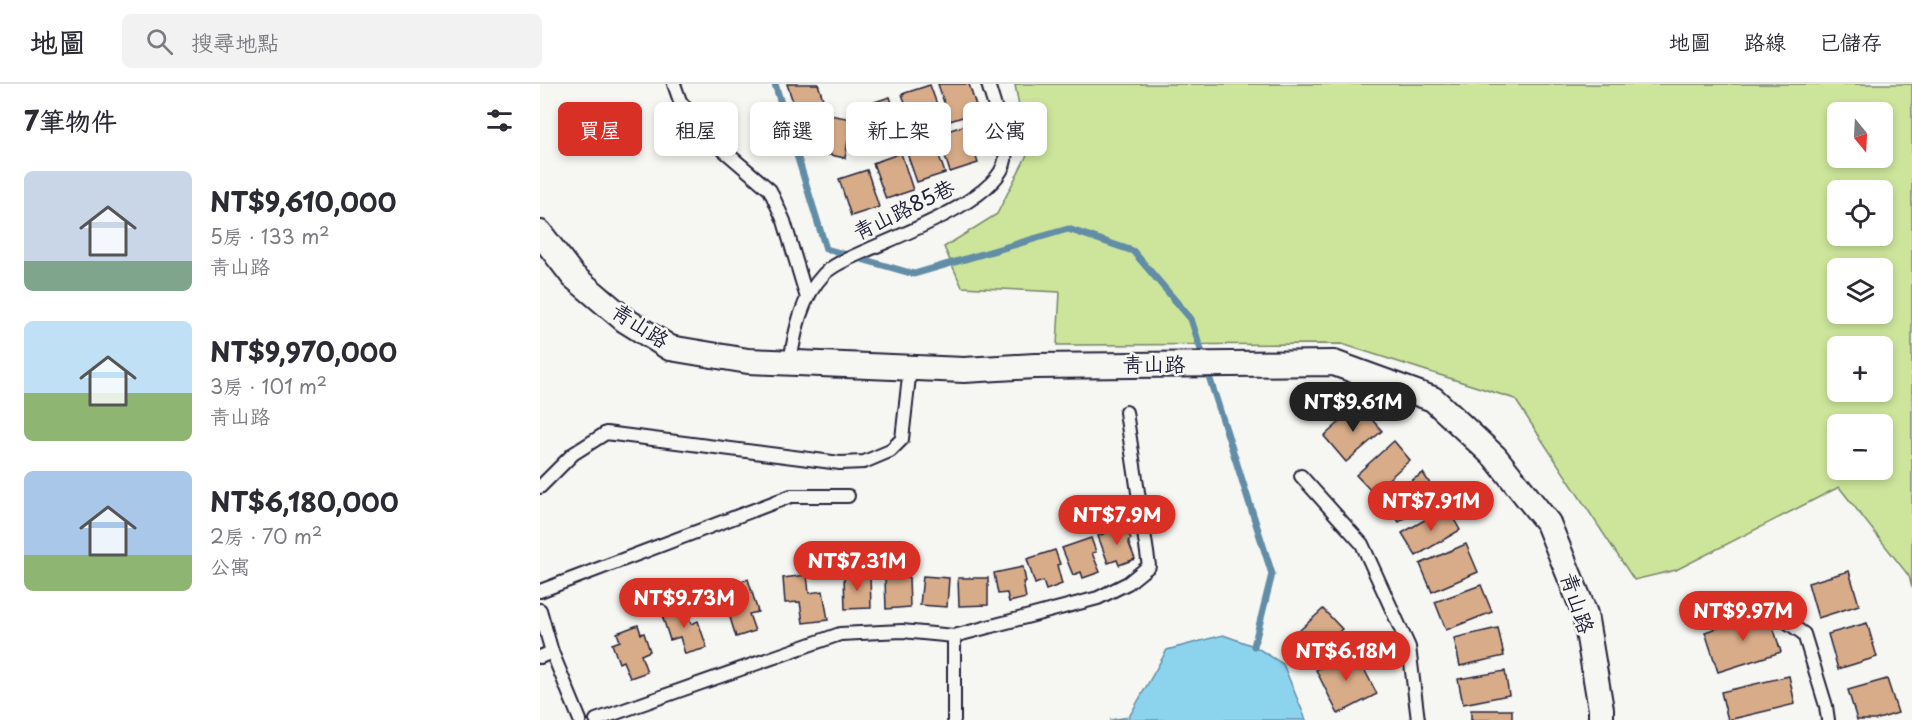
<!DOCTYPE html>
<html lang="zh-TW">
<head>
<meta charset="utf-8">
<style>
  :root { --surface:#fff; --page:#f2f2f3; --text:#2b2b33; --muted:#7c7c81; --line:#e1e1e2; --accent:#d93025 }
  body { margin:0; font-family:"Playpen Sans","LXGW WenKai TC",sans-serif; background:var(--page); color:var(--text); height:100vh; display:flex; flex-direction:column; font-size:22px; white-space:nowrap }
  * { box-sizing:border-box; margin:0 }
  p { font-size:20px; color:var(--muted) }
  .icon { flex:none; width:33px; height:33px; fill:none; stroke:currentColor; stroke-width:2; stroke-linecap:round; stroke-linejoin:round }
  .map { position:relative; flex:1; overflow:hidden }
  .drawer { display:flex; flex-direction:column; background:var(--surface); width:540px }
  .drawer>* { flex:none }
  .banner { position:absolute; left:18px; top:18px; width:570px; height:54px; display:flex; gap:12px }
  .needle { width:39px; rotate:162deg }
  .fabs { position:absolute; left:1287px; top:18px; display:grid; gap:12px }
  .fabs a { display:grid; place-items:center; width:66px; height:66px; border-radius:9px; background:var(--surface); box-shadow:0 3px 9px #0003; font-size:30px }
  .price { position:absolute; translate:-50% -51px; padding:0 14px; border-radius:21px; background:var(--accent); color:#fff; font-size:20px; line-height:39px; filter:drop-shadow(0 2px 3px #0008) }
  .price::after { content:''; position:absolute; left:50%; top:36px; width:18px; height:14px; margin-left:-9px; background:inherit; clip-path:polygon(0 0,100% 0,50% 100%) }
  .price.on { background:#222; color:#fff }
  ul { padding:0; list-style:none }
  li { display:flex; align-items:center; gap:18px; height:150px; padding:0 24px }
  li span { display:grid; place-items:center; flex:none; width:168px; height:120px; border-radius:9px; color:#555 }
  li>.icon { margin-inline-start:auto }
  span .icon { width:72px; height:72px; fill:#fffc; stroke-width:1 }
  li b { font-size:26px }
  h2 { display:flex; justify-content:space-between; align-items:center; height:72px; padding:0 24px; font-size:26px }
  .pill { padding:0 21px; border-radius:9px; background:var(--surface); box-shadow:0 3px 9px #0003; font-size:21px; line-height:54px }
  .pill.on { background:var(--accent); color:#fff }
  header { display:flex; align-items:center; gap:36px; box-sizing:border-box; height:84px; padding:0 30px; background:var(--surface); border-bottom:2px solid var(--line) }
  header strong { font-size:28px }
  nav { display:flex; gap:33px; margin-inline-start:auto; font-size:21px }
  .search { width:420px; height:54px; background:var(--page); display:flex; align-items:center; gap:15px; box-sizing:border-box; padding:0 21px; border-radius:9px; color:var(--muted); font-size:22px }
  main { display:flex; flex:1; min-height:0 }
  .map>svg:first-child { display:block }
</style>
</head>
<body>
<header>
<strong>地圖</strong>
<div class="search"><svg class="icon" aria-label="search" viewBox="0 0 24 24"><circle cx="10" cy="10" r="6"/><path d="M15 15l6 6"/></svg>搜尋地點</div>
<nav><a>地圖</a><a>路線</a><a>已儲存</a></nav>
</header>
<main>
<section class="drawer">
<h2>7筆物件<svg class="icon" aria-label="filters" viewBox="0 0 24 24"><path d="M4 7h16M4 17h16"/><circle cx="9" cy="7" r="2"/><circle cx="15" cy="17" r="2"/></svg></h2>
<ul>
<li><span style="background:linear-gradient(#c9d6e8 75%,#7fa58c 0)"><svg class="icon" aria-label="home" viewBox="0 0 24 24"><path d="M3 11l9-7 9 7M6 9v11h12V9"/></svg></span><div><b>NT$9,610,000</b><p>5房 · 133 m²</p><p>青山路</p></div></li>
<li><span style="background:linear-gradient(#bfe0f5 60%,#8fb573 0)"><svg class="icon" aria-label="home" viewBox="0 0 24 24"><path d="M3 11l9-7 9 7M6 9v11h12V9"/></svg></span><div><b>NT$9,970,000</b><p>3房 · 101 m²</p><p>青山路</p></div></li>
<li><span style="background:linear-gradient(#a9c7e8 70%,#8fb573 0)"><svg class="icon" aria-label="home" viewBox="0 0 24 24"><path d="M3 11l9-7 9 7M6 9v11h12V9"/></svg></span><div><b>NT$6,180,000</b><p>2房 · 70 m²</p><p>公寓</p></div></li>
</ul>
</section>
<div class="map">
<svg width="1372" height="636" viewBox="0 0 1372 636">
  <rect width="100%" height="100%" fill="#f6f6f2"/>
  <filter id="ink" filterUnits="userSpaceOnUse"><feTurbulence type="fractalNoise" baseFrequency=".0167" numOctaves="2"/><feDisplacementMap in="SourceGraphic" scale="12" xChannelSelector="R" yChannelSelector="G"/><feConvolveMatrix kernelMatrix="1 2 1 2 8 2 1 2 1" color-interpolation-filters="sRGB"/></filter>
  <g filter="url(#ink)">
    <!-- green -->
    <path fill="#cce59a" stroke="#77846a" stroke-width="1.5" fill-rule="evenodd" d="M478 0H1372V503L1369 492 1299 403 1136 486 1094 496 975 315 802 260 517 261 520 208 422 203 404 163 457 130 488 69 475 1ZM1298 28H1342V74H1298ZM1298 106H1342V152H1298ZM1298 184H1342V230H1298ZM1298 262H1342V308H1298ZM1298 340H1342V386H1298Z"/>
    <!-- water -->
    <polygon fill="#8cd4ee" stroke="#628da6" stroke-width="1.5" points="683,551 714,562 743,580 766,636 570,636 589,633 627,566"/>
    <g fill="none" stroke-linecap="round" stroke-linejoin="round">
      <!-- stream -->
      <g stroke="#628da6" stroke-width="7">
        <polyline points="235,0 286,165 374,190 528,145 593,167 651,235 664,275"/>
        <polyline points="667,286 732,490 714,562"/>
      </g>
    </g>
    <!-- building -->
    <g fill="#d8ac89" stroke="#22223b" stroke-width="1.5">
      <polygon points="247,0 278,0 283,15 255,24"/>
      <polygon points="398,0 429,0 438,28 410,37"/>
      <polygon points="390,1 403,37 375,47 362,10"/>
      <polygon points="350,13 363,50 335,59 322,22"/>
      <polygon points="284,30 312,35 305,74 276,68"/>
      <polygon points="426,41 438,79 410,88 398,50"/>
      <polygon points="392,52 405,89 377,98 364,61"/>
      <polygon points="361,69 373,106 346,115 333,79"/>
      <polygon points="327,86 339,123 311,132 299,95"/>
      <polygon points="819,321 842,347 806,378 784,352"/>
      <polygon points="854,357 870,376 833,409 816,391"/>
      <polygon points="883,389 898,412 859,438 843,415"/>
      <polygon points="907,423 920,446 876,472 862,449"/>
      <polygon points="586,441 591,455 588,457 595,475 579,481 577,476 568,479 558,452"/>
      <polygon points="551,454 556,468 552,469 560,488 543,494 541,488 533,491 522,464"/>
      <polygon points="926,460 938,488 892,508 880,480"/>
      <polygon points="515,466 520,480 517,481 522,500 506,506 503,497 495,500 487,475"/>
      <polygon points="483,483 486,498 483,498 486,514 469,518 467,509 458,510 454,489"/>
      <polygon points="1309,487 1319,521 1278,534 1268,499"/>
      <polygon points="267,491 269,509 283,507 288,536 263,539 260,518 245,519 243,494"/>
      <polygon points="330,491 331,524 305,525 304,492"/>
      <polygon points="383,492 409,494 407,523 380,521"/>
      <polygon points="369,493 370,523 346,525 345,495"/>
      <polygon points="418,494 448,494 448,521 419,522"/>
      <polygon points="208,495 218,528 209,530 215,547 196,553 188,527 193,526 185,503"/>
      <polygon points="941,501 952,528 906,546 895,518"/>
      <polygon points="145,520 151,540 158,537 167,564 145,570 140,553 130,556 121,528"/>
      <polygon points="783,525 802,545 767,577 748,557"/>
      <polygon points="1228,527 1241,568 1178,588 1165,548"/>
      <polygon points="1327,539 1337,573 1298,585 1288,550"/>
      <polygon points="98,541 101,550 104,549 110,567 101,571 107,588 90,594 83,577 79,579 72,560 80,557 77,549"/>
      <polygon points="958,544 964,572 920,582 914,554"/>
      <polygon points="814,566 837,610 798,630 776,586"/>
      <polygon points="965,587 969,611 923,620 918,595"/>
      <polygon points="1249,592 1255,620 1188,636 1181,608"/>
      <polygon points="1347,595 1358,629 1335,636 1317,636 1308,606"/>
      <rect x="931" y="626" width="41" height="10"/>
    </g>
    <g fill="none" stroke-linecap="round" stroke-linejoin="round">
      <defs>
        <g id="lane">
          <polyline points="134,0 140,17 168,53 230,106 244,137 267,214"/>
          <path d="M250 278C255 247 261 214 284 190 294 180 310 174 323 168 358 152 459 115 465 76 468 58 453 18 448 0"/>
          <polyline points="761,392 822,460 869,563 878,636"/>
          <polyline points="0,403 33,370 66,349 300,379 324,378 350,367 362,355 370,284"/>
          <polyline points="0,507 251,412 308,412"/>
          <polyline points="0,526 12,568 40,636"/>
          <polyline points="1241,534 1264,550 1286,622 1288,636"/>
          <polyline points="414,552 414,636"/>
          <polyline points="0,573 12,568"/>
          <polyline points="56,636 300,550 362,547 414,552 558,514 588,499 609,482 586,328"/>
        </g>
        <polyline id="street" points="0,149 33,192 85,236 130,264 208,277 424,286 495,282 794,279 893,315 955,373 1008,439 1045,530 1061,625 1061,636"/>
      </defs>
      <!-- lane casing -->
      <use href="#lane" stroke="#22223b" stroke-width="16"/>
      <!-- street casing -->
      <use href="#street" stroke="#22223b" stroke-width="28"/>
      <!-- lane -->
      <use href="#lane" stroke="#f6f6f2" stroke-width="12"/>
      <!-- street -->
      <use href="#street" stroke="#f6f6f2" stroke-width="24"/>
    </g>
  </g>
  <g text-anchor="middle" stroke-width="5" stroke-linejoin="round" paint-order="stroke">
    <!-- street labels -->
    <g font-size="21" fill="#22223b" stroke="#f6f6f2">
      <text transform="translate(364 126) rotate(-26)" y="7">青山路85巷</text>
      <text transform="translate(100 242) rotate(33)" y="7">青山路</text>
      <text x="614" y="288">青山路</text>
      <text transform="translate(1037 519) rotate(72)" y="7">青山路</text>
    </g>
  </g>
</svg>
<div class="fabs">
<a><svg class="needle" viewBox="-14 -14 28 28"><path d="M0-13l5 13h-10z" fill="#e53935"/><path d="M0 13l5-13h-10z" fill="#7c7c81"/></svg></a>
<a><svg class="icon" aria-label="locate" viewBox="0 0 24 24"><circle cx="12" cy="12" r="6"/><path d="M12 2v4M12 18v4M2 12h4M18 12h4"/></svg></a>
<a><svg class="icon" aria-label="layers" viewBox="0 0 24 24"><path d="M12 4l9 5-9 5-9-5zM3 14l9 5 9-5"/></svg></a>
<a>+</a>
<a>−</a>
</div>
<b class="price on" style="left:813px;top:349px">NT$9.61M</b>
<b class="price" style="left:891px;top:448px">NT$7.91M</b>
<b class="price" style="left:577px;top:462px">NT$7.9M</b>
<b class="price" style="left:317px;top:508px">NT$7.31M</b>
<b class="price" style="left:144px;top:545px">NT$9.73M</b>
<b class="price" style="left:1203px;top:558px">NT$9.97M</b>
<b class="price" style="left:806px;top:598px">NT$6.18M</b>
<div class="banner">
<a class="pill on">買屋</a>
<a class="pill">租屋</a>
<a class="pill">篩選</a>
<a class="pill">新上架</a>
<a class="pill">公寓</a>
</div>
</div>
</main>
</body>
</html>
